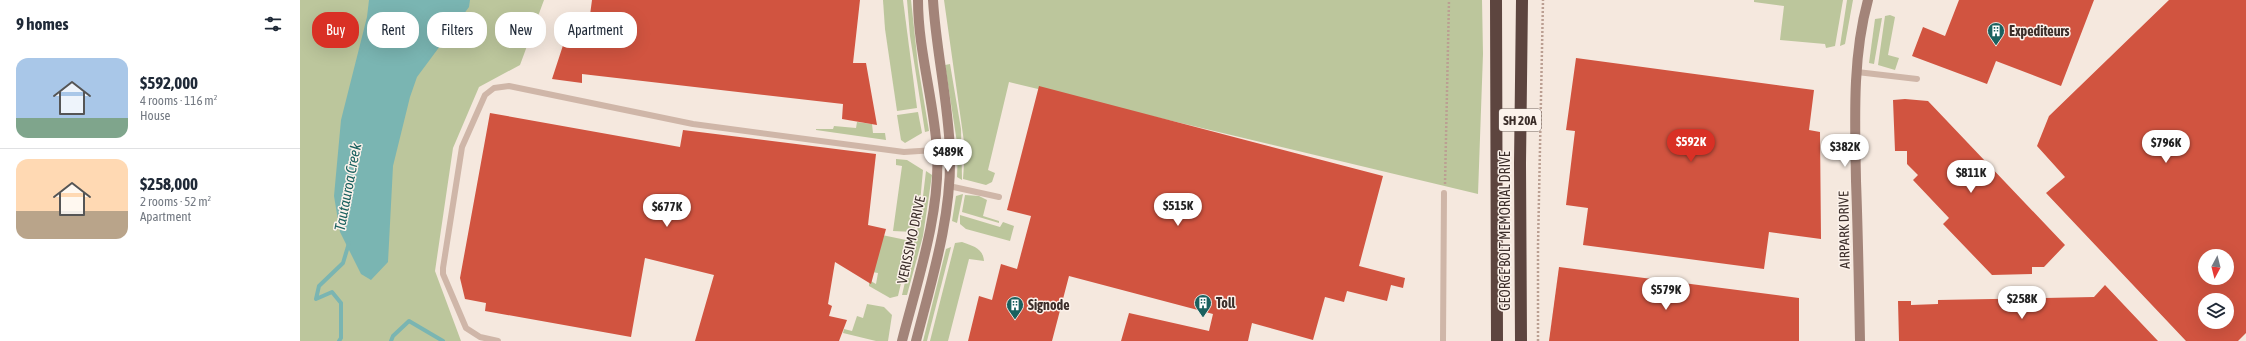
<!DOCTYPE html>
<html lang="en">
<head>
<meta charset="utf-8">
<style>
  :root { --surface:#fff; --page:#f6f6f7; --text:#1f2937; --muted:#747a83; --line:#e0e1e3; --accent:#d93025 }
  body { margin:0; font-family:"Asap Condensed",sans-serif; background:var(--page); color:var(--text); height:100vh; display:flex; flex-direction:column; font-size:15px; white-space:nowrap }
  * { box-sizing:border-box; margin:0 }
  p { font-size:13px; color:var(--muted) }
  .icon { flex:none; width:22px; height:22px; fill:none; stroke:currentColor; stroke-width:2; stroke-linecap:round; stroke-linejoin:round }
  .map { position:relative; flex:1; overflow:hidden }
  .side { display:flex; flex-direction:column; background:var(--surface); width:300px }
  .side>* { flex:none }
  .top-card { position:absolute; left:12px; top:12px; width:380px; height:36px; display:flex; gap:8px }
  .needle { width:26px; rotate:187deg }
  .buttons { position:absolute; left:1898px; top:249px; display:grid; gap:8px }
  .buttons a { display:grid; place-items:center; width:36px; height:36px; border-radius:50%; background:var(--surface); box-shadow:0 4px 16px #0002; font-size:20px }
  .price { position:absolute; translate:-50% -34px; padding:0 9px; border-radius:14px; background:#fff; color:#222; font-size:13px; line-height:26px; filter:drop-shadow(0 1px 2px #0008) }
  .price::after { content:''; position:absolute; left:50%; top:24px; width:12px; height:9px; margin-left:-6px; background:inherit; clip-path:polygon(0 0,100% 0,50% 100%) }
  .price.active { background:var(--accent); color:#fff }
  ul { padding:0; list-style:none }
  li { display:flex; align-items:center; gap:12px; height:100px; padding:0 16px }
  li+li { border-top:1px solid var(--line) }
  li span { display:grid; place-items:center; flex:none; width:112px; height:80px; border-radius:12px; color:#555 }
  li>.icon { margin-inline-start:auto }
  span .icon { width:48px; height:48px; fill:#fffc; stroke-width:1 }
  li b { font-size:17px }
  h2 { display:flex; justify-content:space-between; align-items:center; height:48px; padding:0 16px; font-size:17px }
  .pill { padding:0 14px; border-radius:16px; background:var(--surface); box-shadow:0 4px 16px #0002; font-size:14px; line-height:36px }
  .pill.active { background:var(--accent); color:#fff }
  main { display:flex; flex:1; min-height:0 }
  .map>svg:first-child { display:block }
</style>
</head>
<body>
<main>
<section class="side">
<h2>9 homes<svg class="icon" aria-label="filters" viewBox="0 0 24 24"><path d="M4 7h16M4 17h16"/><circle cx="9" cy="7" r="2"/><circle cx="15" cy="17" r="2"/></svg></h2>
<ul>
<li><span style="background:linear-gradient(#a9c7e8 75%,#7fa58c 0)"><svg class="icon" aria-label="home" viewBox="0 0 24 24"><path d="M3 11l9-7 9 7M6 9v11h12V9"/></svg></span><div><b>$592,000</b><p>4 rooms · 116 m²</p><p>House</p></div></li>
<li><span style="background:linear-gradient(#ffd9b3 65%,#b9a48a 0)"><svg class="icon" aria-label="home" viewBox="0 0 24 24"><path d="M3 11l9-7 9 7M6 9v11h12V9"/></svg></span><div><b>$258,000</b><p>2 rooms · 52 m²</p><p>Apartment</p></div></li>
</ul>
</section>
<div class="map">
<svg width="1946" height="341" viewBox="0 0 1946 341">
  <rect width="100%" height="100%" fill="#f5e8de"/>
  <!-- green -->
  <g fill="#bcc69c">
    <polygon points="0,0 244,0 220,65 179,87 153,148 135,271 161,341 0,341"/>
    <polygon points="583,0 603,0 617,108 597,111 585,29"/>
    <polygon points="607,0 611,0 618,65 629,131 625,132 610,36"/>
    <polygon points="644,0 1182,0 1183,54 1178,194 709,82 688,170 695,173 692,182 686,185 663,179 665,149"/>
    <polygon points="1454,0 1543,0 1535,46 1526,48 1525,44 1480,40 1484,6 1454,2"/>
    <polygon points="1547,0 1553,0 1545,44 1540,46"/>
    <polygon points="1590,15 1595,17 1588,55 1599,58 1595,70 1578,65 1585,16"/>
    <polygon points="1582,18 1574,64 1569,63 1575,19"/>
    <polygon points="650,64 661,129 662,180 657,177 658,149 645,65"/>
    <polygon points="618,112 622,133 605,143 601,140 597,115"/>
    <polygon points="557,122 572,124 573,133 585,133 586,140 516,130 516,129 533,129 534,126 556,128"/>
    <polygon points="596,159 607,160 623,170 619,214 614,232 593,231 602,166 596,165"/>
    <polygon points="626,171 632,175 623,236 607,295 602,295 621,213"/>
    <polygon points="663,194 657,223 652,221 656,196"/>
    <polygon points="665,195 679,196 687,200 683,216 699,221 699,223 662,212"/>
    <polygon points="660,215 700,227 703,222 714,226 710,241 666,229 660,224"/>
    <polygon points="582,235 611,241 598,296 590,298 569,286 569,280 576,284 578,273 572,272"/>
    <path d="M662 242C673 246 683 248 684 261L669 259 648 341H630L655 243Z"/>
    <polygon points="651,247 627,341 623,341 646,249"/>
    <polygon points="567,304 584,307 592,315 588,341 576,341 543,333 544,329 552,331 557,316 563,318"/>
  </g>
  <!-- water -->
  <polygon fill="#7ab5b2" points="69,0 170,0 169,7 117,77 110,97 93,166 88,262 71,280 61,274 40,232 34,196 41,120 67,17"/>
  <g fill="none" stroke-linecap="round" stroke-linejoin="round">
    <!-- stream -->
    <g stroke="#7ab5b2" stroke-width="4">
      <polyline points="39,341 41,338 41,303 32,292 16,299 19,286 43,263 49,243"/>
      <polyline points="91,341 93,336 109,321 143,341"/>
    </g>
  </g>
  <!-- building -->
  <g fill="#d15440" fill-rule="evenodd">
    <polygon points="292,0 560,0 553,63 566,63 577,125 542,119 543,104 282,74 282,83 252,79 269,27 288,30"/>
    <polygon points="1659,0 1794,0 1761,86 1696,61 1687,84 1612,56 1623,27 1645,36"/>
    <path d="M1869 0H1946V333L1938 341H1886L1746 193 1765 177 1737 146 1749 116ZM1905 256H1927V278H1905ZM1905 300H1927V322H1905Z"/>
    <polygon points="1276,58 1514,90 1509,130 1520,132 1521,239 1469,232 1464,269 1283,245 1288,208 1266,205 1275,131 1266,130"/>
    <polygon points="739,86 1083,176 1059,266 1105,278 1103,288 1091,285 1087,301 1047,291 1044,302 1025,297 1013,340 952,323 948,341 821,341 829,313 909,331 913,314 769,276 752,341 668,341 679,296 692,300 701,264 717,269 731,216 707,210"/>
    <polygon points="1605,99 1628,101 1765,245 1744,267 1732,267 1732,274 1692,275 1643,224 1649,218 1613,180 1618,175 1607,164 1607,151 1595,151 1593,100"/>
    <polygon points="190,113 380,147 383,130 576,154 568,225 586,229 571,284 535,262 528,304 532,306 529,316 547,320 539,341 395,341 414,275 345,258 331,337 185,311 186,303 165,299 160,278"/>
    <polygon points="1259,267 1499,298 1499,341 1249,341"/>
    <polygon points="1805,285 1858,341 1599,341 1598,301 1611,301 1611,305 1638,304 1638,300 1794,297"/>
  </g>
  <g fill="none" stroke-linecap="round" stroke-linejoin="round">
    <!-- path -->
    <g stroke="#bb9f92" stroke-width="2.5" stroke-dasharray="2 2" stroke-linecap="butt">
      <polyline points="1145,184 1149,0"/>
      <polyline points="1238,341 1238,246 1243,0"/>
    </g>
    <!-- lane -->
    <g stroke="#cfb6a8" stroke-width="6">
      <polyline points="1557,72 1617,79"/>
      <polyline points="649,186 699,197"/>
      <polyline points="198,341 180,337 166,328 143,274 143,268 162,147 185,95 194,88 209,86 393,124 604,152 650,149"/>
      <polyline points="1143,341 1144,193"/>
    </g>
    <!-- secondary -->
    <g stroke="#a38479" stroke-width="10">
      <path d="M602 341C617 282 641 212 637 150 634 101 618 50 618 0"/>
      <path d="M616 341C632 279 652 216 650 151 648 100 636 50 633 0"/>
      <path d="M1560 341C1559 288 1558 234 1556 181 1555 121 1552 58 1568 0"/>
    </g>
    <!-- highway -->
    <g stroke="#5d453f" stroke-width="12">
      <polyline points="1196,0 1197,341"/>
      <polyline points="1221,341 1220,163 1222,0"/>
    </g>
  </g>
  <!-- icons -->
  <defs>
    <symbol id="building-pin" viewBox="-11 -11 22 30"><path d="M0 17L-7.5 6A9.5 9.5 0 1 1 7.5 6Z" fill="#1a615f" stroke="#fcf2eb"/><path d="M-4-6H4V6H1V3H-1V6H-4ZM-2.5-4.3h1.7v1.8h-1.7ZM.8-4.3h1.7v1.8H.8ZM-2.5-1h1.7V.8h-1.7ZM.8-1h1.7V.8H.8Z" fill="#fff"/></symbol>
  </defs>
  <g fill-rule="evenodd">
    <use href="#building-pin" x="1686" y="21" width="20" height="27"/>
    <use href="#building-pin" x="893" y="293" width="20" height="27"/>
    <use href="#building-pin" x="705" y="295" width="20" height="27"/>
  </g>
  <g text-anchor="middle" stroke-width="3" stroke-linejoin="round" paint-order="stroke">
    <!-- shield labels -->
    <rect fill="#fcf2eb" stroke="#756863" stroke-width="1" x="1199" y="109" width="42" height="22" rx="3"/>
    <g font-size="13" font-weight="bold" fill="#3b2d29">
      <text x="1220" y="125">SH 20A</text>
    </g>
    <!-- poi labels -->
    <g font-size="14" font-weight="bold" fill="#3b2d29" stroke="#fcf2eb" text-anchor="start">
      <text x="1709" y="36">Expediteurs</text>
      <text x="916" y="308">Toll</text>
      <text x="728" y="310">Signode</text>
    </g>
    <!-- street labels -->
    <g font-size="14" fill="#3b2d29" stroke="#fcf2eb">
      <text transform="translate(1544 230) rotate(-91)" y="5">AIRPARK DRIVE</text>
      <text transform="translate(1205 231) rotate(-90)" y="5">GEORGE BOLT MEMORIAL DRIVE</text>
      <text transform="translate(611 240) rotate(-78)" y="5">VERISSIMO DRIVE</text>
    </g>
    <!-- water labels -->
    <g font-size="15" font-style="italic" fill="#1a615f" stroke="#fcf2eb">
      <text transform="translate(48 187) rotate(-79)" y="5">Tautauroa Creek</text>
    </g>
  </g>
</svg>
<div class="buttons">
<a><svg class="needle" viewBox="-14 -14 28 28"><path d="M0-13l5 13h-10z" fill="#e53935"/><path d="M0 13l5-13h-10z" fill="#747a83"/></svg></a>
<a><svg class="icon" aria-label="layers" viewBox="0 0 24 24"><path d="M12 4l9 5-9 5-9-5zM3 14l9 5 9-5"/></svg></a>
</div>
<b class="price active" style="left:1391px;top:163px">$592K</b>
<b class="price" style="left:1866px;top:164px">$796K</b>
<b class="price" style="left:1545px;top:168px">$382K</b>
<b class="price" style="left:648px;top:173px">$489K</b>
<b class="price" style="left:1671px;top:194px">$811K</b>
<b class="price" style="left:878px;top:227px">$515K</b>
<b class="price" style="left:367px;top:228px">$677K</b>
<b class="price" style="left:1366px;top:311px">$579K</b>
<b class="price" style="left:1722px;top:320px">$258K</b>
<div class="top-card">
<a class="pill active">Buy</a>
<a class="pill">Rent</a>
<a class="pill">Filters</a>
<a class="pill">New</a>
<a class="pill">Apartment</a>
</div>
</div>
</main>
</body>
</html>
